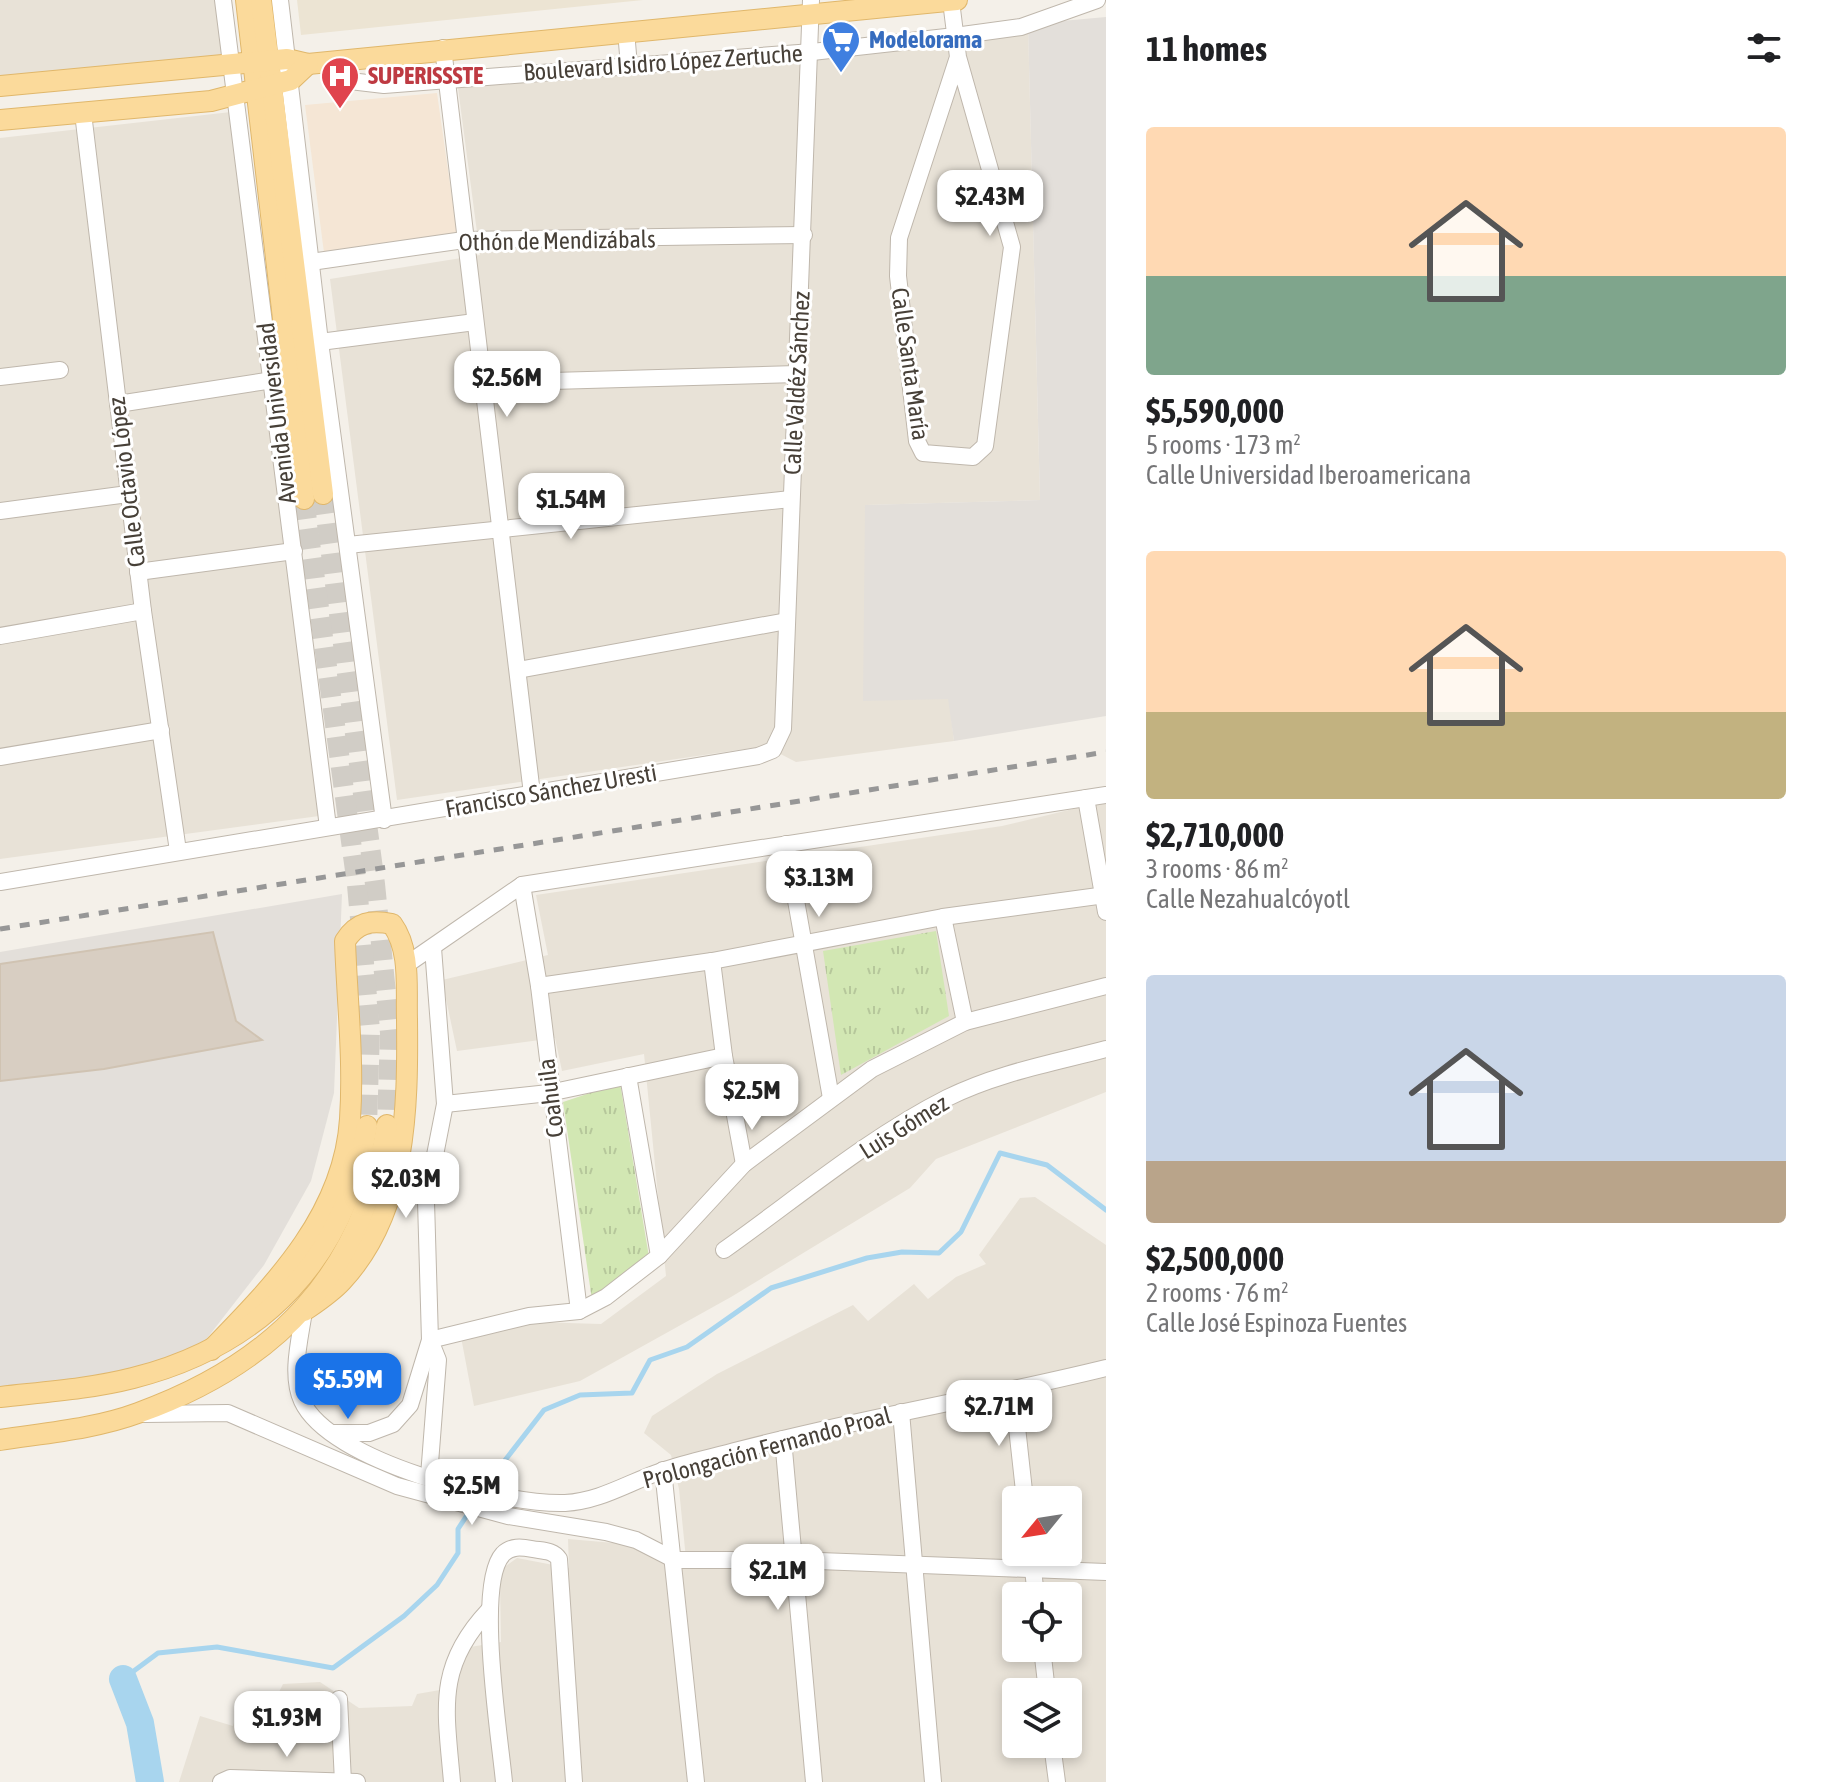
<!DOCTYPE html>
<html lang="en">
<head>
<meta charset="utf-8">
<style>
  :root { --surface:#fff; --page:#f2f2f2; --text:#202124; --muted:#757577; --accent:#1a73e8 }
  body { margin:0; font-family:"Asap Condensed",sans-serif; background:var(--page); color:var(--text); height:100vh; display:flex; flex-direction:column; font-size:30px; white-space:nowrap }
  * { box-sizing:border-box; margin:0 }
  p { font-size:26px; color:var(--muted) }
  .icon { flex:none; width:44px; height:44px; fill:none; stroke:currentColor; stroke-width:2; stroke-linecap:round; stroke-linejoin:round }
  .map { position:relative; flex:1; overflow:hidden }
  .drawer { display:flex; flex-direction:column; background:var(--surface); width:720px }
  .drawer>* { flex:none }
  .needle { width:52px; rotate:240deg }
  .controls { position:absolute; left:1002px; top:1486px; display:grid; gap:16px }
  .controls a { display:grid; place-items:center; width:80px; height:80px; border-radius:8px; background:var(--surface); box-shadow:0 4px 12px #0003; font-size:40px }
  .price { position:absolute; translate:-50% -68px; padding:0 18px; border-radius:16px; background:#fff; color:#222; font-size:26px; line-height:52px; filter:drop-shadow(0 2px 4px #0008) }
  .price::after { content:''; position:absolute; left:50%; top:48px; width:24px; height:18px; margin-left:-12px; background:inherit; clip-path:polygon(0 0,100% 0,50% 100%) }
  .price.active { background:var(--accent); color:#fff }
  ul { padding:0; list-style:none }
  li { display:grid; align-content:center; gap:16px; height:424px; padding:0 40px }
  li span { display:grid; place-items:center; height:248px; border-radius:8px; color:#555 }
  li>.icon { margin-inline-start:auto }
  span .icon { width:144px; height:144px; fill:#fffc; stroke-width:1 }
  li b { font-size:34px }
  h2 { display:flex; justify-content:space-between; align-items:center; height:96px; padding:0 40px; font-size:34px }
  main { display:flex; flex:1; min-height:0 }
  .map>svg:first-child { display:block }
</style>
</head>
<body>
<main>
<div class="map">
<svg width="1106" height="1782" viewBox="0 0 1106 1782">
  <defs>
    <pattern id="park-tufts" width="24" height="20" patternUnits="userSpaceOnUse" patternTransform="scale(2)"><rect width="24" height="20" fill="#d2e7b3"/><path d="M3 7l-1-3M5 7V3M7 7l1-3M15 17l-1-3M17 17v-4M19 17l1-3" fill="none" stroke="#b6c79b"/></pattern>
  </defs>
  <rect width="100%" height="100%" fill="#f4f0e9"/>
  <!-- residential -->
  <g fill="#e8e2d7" fill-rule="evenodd">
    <polygon points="0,0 224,0 233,66 0,86"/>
    <polygon points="1028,24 1040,500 865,505 949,699 954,741 796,762 765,746 397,800 330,279 480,255 458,88"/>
    <polygon points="231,112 334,814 0,859 0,138"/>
    <polygon points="1106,801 1106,1092 936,1159 910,1188 731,1297 580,1381 474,1406 461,1337 499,1321 601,1324 666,1276 644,1054 562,1071 555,1038 457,1051 442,980 548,955 536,895 1002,826"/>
    <path d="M1035 1197 1106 1245V1782H179L200 1716 233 1726 238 1709 249 1708 256 1694H278L283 1684 320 1682 359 1708 412 1706 417 1694 440 1690 461 1670 470 1647 501 1642 500 1584 503 1568 517 1558 569 1568 568 1539 626 1544 687 1569 679 1489 671 1455 644 1433 652 1416 717 1374 853 1305 868 1321 914 1284 928 1299 956 1277 986 1264 979 1255 1020 1198ZM1016 1500H1068V1552H1016ZM1016 1596H1068V1648H1016ZM1016 1692H1068V1744H1016Z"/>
  </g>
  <!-- commercial -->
  <polygon fill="#f5e6d5" points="437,93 457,233 324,253 305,105"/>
  <!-- industrial -->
  <g fill="#e3dfda">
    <polygon points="1106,17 1106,716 954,741 948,699 863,701 865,505 1040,500 1028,24"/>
    <polygon points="342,894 334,1093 311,1181 264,1265 201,1346 144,1370 0,1390 0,952"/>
  </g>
  <!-- education -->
  <polygon fill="#ece4d3" points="297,0 643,0 301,35"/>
  <!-- park -->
  <g fill="url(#park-tufts)">
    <polygon points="936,931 949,1016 841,1075 823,951"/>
    <polygon points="620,1083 649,1257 592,1300 563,1102"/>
  </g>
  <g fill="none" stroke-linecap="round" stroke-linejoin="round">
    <!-- stream -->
    <g stroke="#a8d5ee" stroke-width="5">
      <polyline points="482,1490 544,1410 580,1395 632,1393 650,1360 687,1347 771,1288 867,1258 902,1252 939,1253 961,1232 1000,1153 1047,1165 1106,1210"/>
      <polyline points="123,1679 158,1653 217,1647 333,1668 404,1616 437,1585 458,1553 458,1529 471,1509"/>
    </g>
    <!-- river -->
    <polyline stroke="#a8d5ee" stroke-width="28" points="123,1679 140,1723 150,1782"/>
  </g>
  <!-- building -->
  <polygon fill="#d8cec2" stroke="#d0c3b2" stroke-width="2" points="213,932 236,1021 262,1040 104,1069 0,1081 0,964"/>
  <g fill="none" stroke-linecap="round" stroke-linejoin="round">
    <!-- major-tunnel -->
    <g stroke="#d1cdc6" stroke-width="20" stroke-dasharray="20 10" stroke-linecap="butt">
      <polyline points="323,494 375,884 390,1033 387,1125"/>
      <polyline points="304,499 357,885 370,1030 367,1126"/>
    </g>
    <defs>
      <g id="minor">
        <polyline points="223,0 328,827"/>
        <polyline points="280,0 320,342 384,820"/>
        <polyline points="951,1 958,57 1012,247 985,446 973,457 923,453 917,441 898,276 899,238 958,57"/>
        <polyline points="626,31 629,66"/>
        <polyline points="443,48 532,794"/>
        <polyline points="325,62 350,81 384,85 812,52 955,36 1021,27 1097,0"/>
        <polyline points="83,113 143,611 178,851"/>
        <polyline points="304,263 464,240 804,235"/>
        <polyline points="320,342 475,322"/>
        <polyline points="0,377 60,370"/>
        <polyline points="482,383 797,374"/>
        <polyline points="118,404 273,380"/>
        <polyline points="0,511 128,494"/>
        <polyline points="348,545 791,499"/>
        <polyline points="138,572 294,551"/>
        <polyline points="0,636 143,611"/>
        <polyline points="518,670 787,621"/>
        <polyline points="0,757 161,730"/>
        <polyline points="1086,798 1106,912"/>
        <polyline points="786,844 831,1098"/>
        <polyline points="0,882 758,756 773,750 783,729 811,0"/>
        <polyline points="522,885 539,986 579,1311"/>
        <polyline points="943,917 965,1022"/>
        <polyline points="712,961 724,1056 744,1164"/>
        <polyline points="406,965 522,885 1106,795"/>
        <polyline points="539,986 712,961 943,917 1106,895"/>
        <polyline points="628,1076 659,1256"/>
        <polyline points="445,1104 549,1093 724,1056"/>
        <path d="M724 1250C796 1199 868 1138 947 1098 997 1073 1053 1063 1106 1049"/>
        <path d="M304 1311C300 1339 290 1375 302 1401 330 1462 502 1505 565 1503 601 1501 629 1482 662 1471 687 1462 714 1457 739 1450 860 1418 984 1398 1106 1368"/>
        <polyline points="430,1340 529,1316 579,1311 606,1297 659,1256 744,1164 872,1069 965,1022 1106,986"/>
        <polyline points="1013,1391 1025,1500"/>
        <polyline points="901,1412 933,1782"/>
        <polyline points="145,1414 228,1413 397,1486 508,1516 606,1532 636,1540 675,1560 793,1560 1106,1572"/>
        <polyline points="333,1433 369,1433 393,1424 410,1405 430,1340 426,1201 445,1104 433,948"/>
        <polyline points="783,1439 814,1782"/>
        <polyline points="663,1470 696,1782"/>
        <polyline points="429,1476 438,1360 430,1340"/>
        <polyline points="1031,1552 1036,1596"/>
        <polyline points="1042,1648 1047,1692"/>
        <polyline points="339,1699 343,1782"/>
        <polyline points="1052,1744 1057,1782"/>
        <polyline points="221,1782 230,1778 357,1782"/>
        <path d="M452 1782C446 1710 435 1667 489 1610"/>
        <path d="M504 1782C500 1738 475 1584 503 1554 511 1546 521 1547 532 1549 543 1551 553 1550 559 1559L574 1782"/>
      </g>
      <g id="major">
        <polyline points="246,0 304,499"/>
        <polyline points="261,0 323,494"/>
        <polyline points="0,86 287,59 308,64 957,0"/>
        <polyline points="0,120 211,101 291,80 308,64"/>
        <path d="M211 1350C274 1285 344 1215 350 1119 354 1060 347 1000 345 941 357 922 371 920 392 924 411 950 406 987 407 1019 408 1107 407 1211 342 1281 331 1293 317 1302 304 1311"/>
        <path d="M0 1397C44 1392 90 1389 133 1378 263 1345 346 1258 367 1126"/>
        <path d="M0 1440C45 1433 95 1429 138 1413 277 1363 363 1273 387 1125"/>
      </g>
    </defs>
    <!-- minor casing -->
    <use href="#minor" stroke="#bfb7ac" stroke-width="18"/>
    <!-- major casing -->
    <use href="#major" stroke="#e0b76b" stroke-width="22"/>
    <!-- minor -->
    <use href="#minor" stroke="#fff" stroke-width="16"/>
    <!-- major -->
    <use href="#major" stroke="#fbda9b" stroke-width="20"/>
    <!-- rail -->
    <polyline stroke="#979797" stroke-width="5" stroke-dasharray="10 10" stroke-linecap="butt" points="0,929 1106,752"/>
  </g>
  <!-- icons -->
  <defs>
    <symbol id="supermarket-pin" viewBox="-11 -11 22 30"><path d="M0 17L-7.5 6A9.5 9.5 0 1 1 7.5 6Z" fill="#3f7fe0" stroke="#fff"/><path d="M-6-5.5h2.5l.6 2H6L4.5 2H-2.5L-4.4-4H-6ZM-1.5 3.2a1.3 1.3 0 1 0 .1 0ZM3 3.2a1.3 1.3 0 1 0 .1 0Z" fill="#fff"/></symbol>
    <symbol id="hospital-pin" viewBox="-11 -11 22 30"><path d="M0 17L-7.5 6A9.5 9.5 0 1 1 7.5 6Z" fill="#e0444e" stroke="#fff"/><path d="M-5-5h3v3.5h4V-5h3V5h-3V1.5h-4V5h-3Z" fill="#fff"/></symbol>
  </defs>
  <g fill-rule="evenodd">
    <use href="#supermarket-pin" x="819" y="18" width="44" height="60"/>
    <use href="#hospital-pin" x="318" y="54" width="44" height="60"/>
  </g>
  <g text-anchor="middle" stroke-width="6" stroke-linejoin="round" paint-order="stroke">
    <!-- shop labels -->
    <g font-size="24" font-weight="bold" fill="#366cbe" stroke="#fff" text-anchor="start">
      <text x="869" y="48">Modelorama</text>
    </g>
    <!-- street labels -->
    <g font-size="24" fill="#474038" stroke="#fff">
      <text transform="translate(663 63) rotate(-4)" y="8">Boulevard Isidro López Zertuche</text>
      <text transform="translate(557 241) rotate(-1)" y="8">Othón de Mendizábals</text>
      <text transform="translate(910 364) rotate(82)" y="8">Calle Santa María</text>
      <text transform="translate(797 383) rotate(-87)" y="8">Calle Valdéz Sánchez</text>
      <text transform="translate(277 413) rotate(-97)" y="8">Avenida Universidad</text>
      <text transform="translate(127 482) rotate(-97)" y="8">Calle Octavio López</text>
      <text transform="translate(551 791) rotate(-10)" y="8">Francisco Sánchez Uresti</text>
      <text transform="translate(551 1098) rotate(-97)" y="8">Coahuila</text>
      <text transform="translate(904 1127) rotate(-32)" y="8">Luis Gómez</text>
      <text transform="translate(767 1448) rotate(-15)" y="8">Prolongación Fernando Proal</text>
    </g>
    <!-- health labels -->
    <g font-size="24" font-weight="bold" fill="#be3a42" stroke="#fff" text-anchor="start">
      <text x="368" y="84">SUPERISSSTE</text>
    </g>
  </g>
</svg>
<div class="controls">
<a><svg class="needle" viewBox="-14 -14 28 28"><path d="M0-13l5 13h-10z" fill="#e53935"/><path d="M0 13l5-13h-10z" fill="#757577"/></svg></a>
<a><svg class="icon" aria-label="locate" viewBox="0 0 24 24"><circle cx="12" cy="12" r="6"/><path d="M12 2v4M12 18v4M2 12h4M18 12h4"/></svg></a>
<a><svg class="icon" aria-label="layers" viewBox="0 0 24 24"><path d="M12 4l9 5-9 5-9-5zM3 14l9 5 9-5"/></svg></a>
</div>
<b class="price" style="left:990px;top:238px">$2.43M</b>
<b class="price" style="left:507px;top:419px">$2.56M</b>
<b class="price" style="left:571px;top:541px">$1.54M</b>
<b class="price" style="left:819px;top:919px">$3.13M</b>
<b class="price" style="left:752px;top:1132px">$2.5M</b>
<b class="price" style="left:406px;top:1220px">$2.03M</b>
<b class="price active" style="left:348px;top:1421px">$5.59M</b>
<b class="price" style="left:999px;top:1448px">$2.71M</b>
<b class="price" style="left:472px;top:1527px">$2.5M</b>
<b class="price" style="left:778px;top:1612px">$2.1M</b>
<b class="price" style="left:287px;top:1759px">$1.93M</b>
</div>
<section class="drawer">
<h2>11 homes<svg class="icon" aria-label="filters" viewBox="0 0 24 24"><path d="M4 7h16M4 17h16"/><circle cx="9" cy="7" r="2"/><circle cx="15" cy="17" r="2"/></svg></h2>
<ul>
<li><span style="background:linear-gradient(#ffd9b3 60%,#7fa58c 0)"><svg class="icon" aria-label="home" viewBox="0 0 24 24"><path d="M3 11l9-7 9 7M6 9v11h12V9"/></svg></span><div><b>$5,590,000</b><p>5 rooms · 173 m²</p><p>Calle Universidad Iberoamericana</p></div></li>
<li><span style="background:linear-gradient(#ffd9b3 65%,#c2b280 0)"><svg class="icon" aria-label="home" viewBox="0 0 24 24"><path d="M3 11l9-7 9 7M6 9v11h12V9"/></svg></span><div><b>$2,710,000</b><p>3 rooms · 86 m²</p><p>Calle Nezahualcóyotl</p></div></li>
<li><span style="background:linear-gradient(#c9d6e8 75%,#b9a48a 0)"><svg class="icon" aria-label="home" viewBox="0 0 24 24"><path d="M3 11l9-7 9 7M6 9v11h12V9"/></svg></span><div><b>$2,500,000</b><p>2 rooms · 76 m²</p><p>Calle José Espinoza Fuentes</p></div></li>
</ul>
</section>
</main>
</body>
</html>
